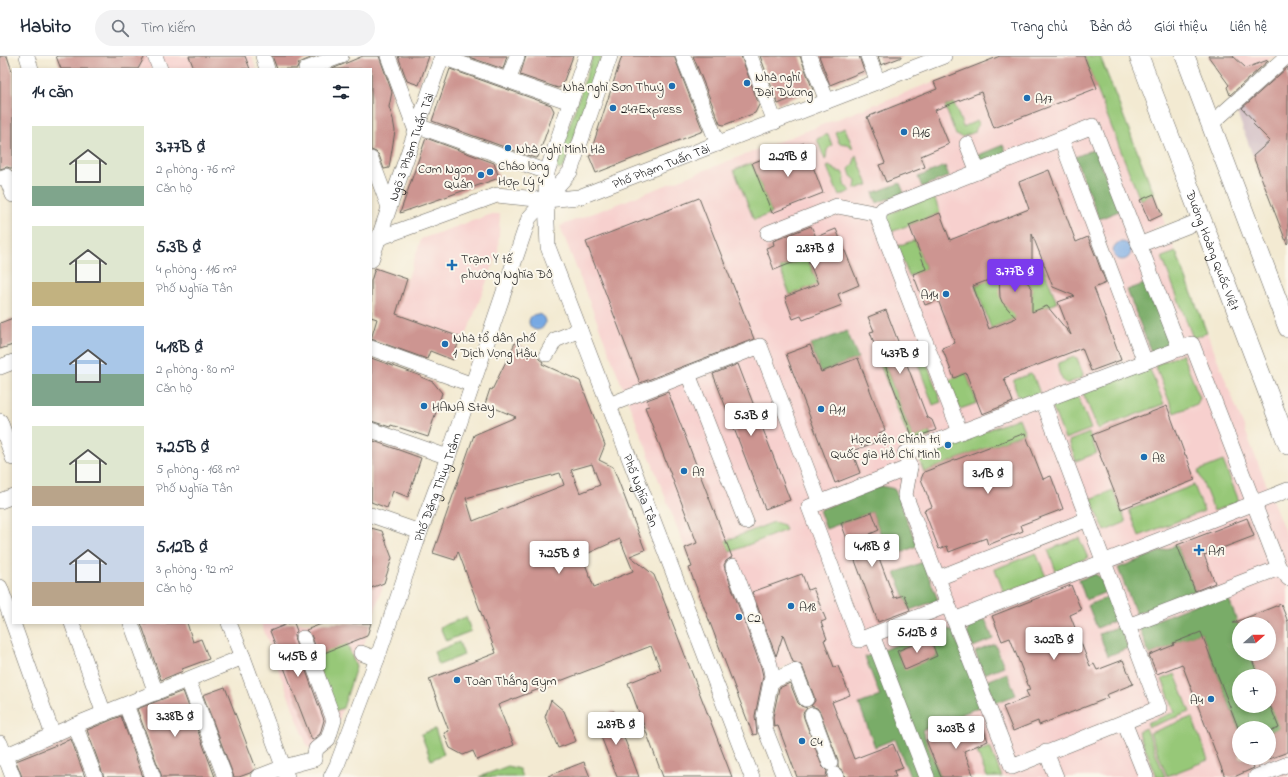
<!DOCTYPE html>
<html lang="vi">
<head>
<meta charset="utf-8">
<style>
  :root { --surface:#fff; --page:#f2f2f3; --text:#1f2937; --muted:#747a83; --line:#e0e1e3; --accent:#7c3aed }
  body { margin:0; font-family:"Indie Flower",sans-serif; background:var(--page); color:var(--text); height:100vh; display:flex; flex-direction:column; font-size:15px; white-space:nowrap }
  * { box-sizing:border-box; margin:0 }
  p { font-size:13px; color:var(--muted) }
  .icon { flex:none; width:22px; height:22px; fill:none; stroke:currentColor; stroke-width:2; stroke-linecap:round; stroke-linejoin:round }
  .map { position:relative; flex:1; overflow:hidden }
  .panel { position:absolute; left:12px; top:12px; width:360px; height:556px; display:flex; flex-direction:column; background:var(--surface); border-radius:0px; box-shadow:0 2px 6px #0003 }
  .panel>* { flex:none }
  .needle { width:26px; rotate:69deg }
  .buttons { position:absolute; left:1232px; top:561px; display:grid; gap:8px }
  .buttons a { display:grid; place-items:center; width:44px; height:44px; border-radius:50%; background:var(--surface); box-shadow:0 2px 6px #0003; font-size:20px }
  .price { position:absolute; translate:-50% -34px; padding:0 9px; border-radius:4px; background:#fff; color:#222; font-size:13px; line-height:26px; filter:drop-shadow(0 1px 2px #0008) }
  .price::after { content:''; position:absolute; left:50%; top:24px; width:12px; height:9px; margin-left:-6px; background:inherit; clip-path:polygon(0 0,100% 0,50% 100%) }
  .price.active { background:var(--accent); color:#fff }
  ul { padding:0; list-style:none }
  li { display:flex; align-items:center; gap:12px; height:100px; padding:0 20px }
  li span { display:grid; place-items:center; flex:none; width:112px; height:80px; border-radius:0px; color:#555 }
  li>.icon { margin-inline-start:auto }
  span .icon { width:48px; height:48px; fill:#fffc; stroke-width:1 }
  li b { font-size:17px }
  h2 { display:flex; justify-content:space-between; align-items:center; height:48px; padding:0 20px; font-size:17px }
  header { display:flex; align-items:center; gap:24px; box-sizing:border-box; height:56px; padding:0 20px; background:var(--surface); border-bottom:1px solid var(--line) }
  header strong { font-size:19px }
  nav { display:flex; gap:22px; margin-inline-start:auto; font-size:14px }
  .search { width:280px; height:36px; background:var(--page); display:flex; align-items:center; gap:10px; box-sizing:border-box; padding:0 14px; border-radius:22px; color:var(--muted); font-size:15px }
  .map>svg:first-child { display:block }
</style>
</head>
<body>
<header>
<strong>Habito</strong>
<div class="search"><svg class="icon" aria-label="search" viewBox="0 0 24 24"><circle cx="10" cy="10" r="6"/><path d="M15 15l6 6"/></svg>Tìm kiếm</div>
<nav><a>Trang chủ</a><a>Bản đồ</a><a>Giới thiệu</a><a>Liên hệ</a></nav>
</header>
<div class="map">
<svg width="1288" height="721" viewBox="0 0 1288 721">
  <rect width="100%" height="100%" fill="#fbf7ec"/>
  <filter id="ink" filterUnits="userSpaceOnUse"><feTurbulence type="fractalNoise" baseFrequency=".025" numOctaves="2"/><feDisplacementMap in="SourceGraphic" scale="8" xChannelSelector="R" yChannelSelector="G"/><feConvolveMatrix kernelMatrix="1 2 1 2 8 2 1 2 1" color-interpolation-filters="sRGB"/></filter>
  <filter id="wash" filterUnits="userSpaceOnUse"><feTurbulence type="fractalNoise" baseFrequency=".012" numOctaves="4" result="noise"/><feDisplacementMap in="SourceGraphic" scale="16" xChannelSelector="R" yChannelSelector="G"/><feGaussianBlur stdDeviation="0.9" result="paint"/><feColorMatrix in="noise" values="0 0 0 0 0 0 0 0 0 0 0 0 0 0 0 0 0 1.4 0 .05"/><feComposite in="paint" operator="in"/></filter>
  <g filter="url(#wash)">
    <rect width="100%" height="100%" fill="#f3ead2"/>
    <!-- built -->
    <g fill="#f7d0ce" fill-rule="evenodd">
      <polygon points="62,0 252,0 256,13 61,13"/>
      <path d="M1000 0H1100L1165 168 1154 172 1157 182 1161 191 1172 187 1288 484V721H861L819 612 833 607 828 594 770 617 761 676 753 679 689 512 692 510 560 170ZM1239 568H1269V598H1239ZM1239 620H1269V650H1239ZM1239 672H1269V702H1239Z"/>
      <polygon points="1233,0 1277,0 1246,12"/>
      <polygon points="492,158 500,158 498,196 465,282 396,258 421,183"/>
      <polygon points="371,472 382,475 392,502 371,566"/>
      <polygon points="261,567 371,567 329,694 308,692"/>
    </g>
    <!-- industrial -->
    <polygon fill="#d2bec4" points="1266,23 1288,47 1288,69 1253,100 1235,51"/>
    <!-- green -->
    <g fill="#97c878" stroke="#5a724a">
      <polygon points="593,0 602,0 564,110 560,114 558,113 556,110"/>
      <polygon points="1084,0 1100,0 1154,138 1140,144"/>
      <polygon points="954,47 963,71 977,65 978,68 975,76 962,81 956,79 945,50"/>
      <polygon points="845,72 853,92 852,93 847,88 839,87 835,76"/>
      <polygon points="828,78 832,89 827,94 826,103 825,104 817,83"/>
      <polygon points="856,99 868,129 855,133 856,124 851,120 849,113 853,109"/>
      <polygon points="752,107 772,157 754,164 734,114"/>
      <polygon points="829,110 837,115 842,116 845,122 844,129 851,135 839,140 827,111"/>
      <polygon points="930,139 935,143 940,157 891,176 885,160"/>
      <polygon points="915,184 926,213 909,220 897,190"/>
      <polygon points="1176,196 1207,277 1193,282 1162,201"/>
      <polygon points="807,201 818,228 790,239 780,212"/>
      <polygon points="1041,205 1057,247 1031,257 1032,235 1030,230 1014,214"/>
      <polygon points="1002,219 1018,261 991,272 975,230"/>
      <polygon points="919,286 941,346 933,349 911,289"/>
      <polygon points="877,289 913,382 929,376 931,380 911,388 873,290"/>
      <polygon points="1182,298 1200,342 1197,348 1174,357 1155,309"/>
      <path d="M1074 301 1077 302 1083 318 1082 322 1066 328C1061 324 1057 313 1058 307Z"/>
      <polygon points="1149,311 1164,348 1098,373 1083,337"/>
      <polygon points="966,317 977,347 960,353 949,324"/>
      <path d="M1030 318 1033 319 1039 335 1038 339 1022 345C1018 341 1013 330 1014 324Z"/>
      <polygon points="1078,340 1091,373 1065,383 1052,350"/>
      <polygon points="1019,362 1025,377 924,416 918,401"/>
      <polygon points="1089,377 1097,397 1076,405 1069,385"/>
      <polygon points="1223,405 1239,445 1214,455 1198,415"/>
      <polygon points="1194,429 1204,455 1139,480 1129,454"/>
      <polygon points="1113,434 1126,466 1105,475 1091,443"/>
      <polygon points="774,466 784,469 786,474 730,496 725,485"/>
      <polygon points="1079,482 1088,502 1056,515 1048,494"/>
      <polygon points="1036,497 1046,521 1004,537 995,513"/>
      <polygon points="466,561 471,575 446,585 440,571"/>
      <polygon points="459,586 464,599 439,609 434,596"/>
      <polygon points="347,587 356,611 343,652 335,655 314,600"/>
      <polygon points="1175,618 1190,656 1149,671 1147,667 1175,656 1162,623"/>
      <polygon points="1192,661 1208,704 1167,720 1150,677"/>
      <polygon points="1146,672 1165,721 1157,721 1138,675"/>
      <polygon points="435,673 444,698 431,704 421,678"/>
      <polygon points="990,691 1002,721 987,721 977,696"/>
      <polygon points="508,710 519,713 522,721 479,721"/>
    </g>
    <!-- forest -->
    <g fill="#79ac68" stroke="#4a6442" fill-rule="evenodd">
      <polygon points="1003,89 1007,99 980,110 976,100"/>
      <polygon points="1095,93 1119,155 1099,163 1075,101"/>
      <polygon points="945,110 949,120 922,131 918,121"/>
      <polygon points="900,127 904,137 877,147 873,137"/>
      <polygon points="1147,227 1170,288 1151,296 1127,234"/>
      <polygon points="847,275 858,302 821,316 810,289"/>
      <polygon points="882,430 895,433 917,490 890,501 872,456 826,473 819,454"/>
      <polygon points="1177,489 1195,535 1136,558 1118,512"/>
      <polygon points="923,506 938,544 910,554 895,517"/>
      <polygon points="1095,518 1101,522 1106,536 1086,544 1079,524"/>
      <polygon points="1226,536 1239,570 1239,598 1250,598 1258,620 1239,620 1239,650 1269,650 1269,647 1273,656 1288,651 1288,669 1269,676 1269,672 1239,672 1239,674 1201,576 1174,587 1174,589 1149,599 1139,571"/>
      <polygon points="1108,541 1117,564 1097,572 1088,549"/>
      <polygon points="985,563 993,583 973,591 967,577 969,570"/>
      <polygon points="1120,570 1128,592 1108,600 1099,578"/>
      <path d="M943 571 953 575 982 650 922 674 941 721H910L895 683 875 691 859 648 880 640 865 601ZM930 582 937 600 905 613 897 595Z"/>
      <polygon points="995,588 1004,610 984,618 975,596"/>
      <polygon points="1007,617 1016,639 995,647 987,625"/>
    </g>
    <!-- water -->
    <g fill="#77a9e3" stroke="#4a6280">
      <circle cx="1122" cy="195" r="9"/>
      <circle cx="537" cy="266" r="8"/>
    </g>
    <g id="blocks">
      <!-- building -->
      <g fill="#cd9591" fill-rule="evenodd">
        <polygon points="0,0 7,0 13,18 13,112 10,112 7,111 0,113"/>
        <polygon points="56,0 145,0 138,13 61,13"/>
        <polygon points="189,0 245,0 250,13 194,13"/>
        <polygon points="272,0 315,0 299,7 297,13 277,13"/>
        <polygon points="363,0 379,0 392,36 389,51 393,63 395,75 389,112 384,113 379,99 376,96 371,94 371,13 332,13"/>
        <polygon points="398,0 429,0 419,29 407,25"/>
        <polygon points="466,0 507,0 503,13"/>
        <polygon points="526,0 573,0 562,30 558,32 520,19"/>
        <polygon points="622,0 674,0 703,75 596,117 589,100 594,98 592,92"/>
        <polygon points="693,0 741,0 759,49 755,57 724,69 720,68"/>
        <polygon points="760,0 800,0 813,34 778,48"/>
        <polygon points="819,0 859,0 864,15 830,29"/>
        <polygon points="878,0 902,0 902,1 881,9"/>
        <polygon points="1000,0 1084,0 1097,32 994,72 981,36 935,54 949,88 921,100 925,111 886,126 879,109 885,107 867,61 937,33 934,26"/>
        <polygon points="1208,0 1233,0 1246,12 1268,4 1268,5 1230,39 1227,31 1229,29"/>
        <polygon points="1288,11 1288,187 1287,188 1253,100 1270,85 1253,68 1255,66 1242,52"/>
        <polygon points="450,13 551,49 554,55 538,101 535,102 432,65"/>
        <polygon points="426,82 494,107 499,122 400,157"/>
        <polygon points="804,87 823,137 772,157 752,107"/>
        <path d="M1049 114 1076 186 1088 181 1096 201 1106 227 1094 232 1121 304 1091 315 1082 292 1004 322 1013 346 982 358 966 317 954 322 942 292 955 287 938 244 925 249 913 218 926 213 909 169 940 157 950 184 1029 153 1019 126ZM1032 178 1053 231 1075 240 1058 246 1071 279 1047 250 1032 256V232L1017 214 1032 208ZM999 220 1000 241 1002 246 1016 262 989 273 973 230Z"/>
        <polygon points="1154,138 1162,159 1149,165 1140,144"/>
        <polygon points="699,142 754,283 640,327 586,186"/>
        <polygon points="811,170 816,181 836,173 859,229 838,238 842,249 803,264 801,260 793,263 785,241 818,228 807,201 774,214 766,192 774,189 773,185"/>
        <polygon points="375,212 407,223 396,258 460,281 453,304 430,295 427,303 371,283 377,263 371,261 371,225"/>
        <polygon points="886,254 927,361 932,364 936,374 913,382 877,288 875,290 870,276 874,275 868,261"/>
        <polygon points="13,262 13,289 0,293 0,267"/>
        <path d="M515 287 538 298 539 303 543 306 542 308 580 325 605 389 599 404 613 411 645 494 630 500 654 519 732 721H663L628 627 661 614 651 590 498 649 514 689 477 704 473 695 463 699 450 692 444 677 449 675 429 623 496 597 458 495 455 504 433 497 474 379 516 361 485 348 490 333 492 334ZM592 408 600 429 580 437 571 414ZM560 417 564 429 473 465 466 442ZM620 483 633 515 594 531 582 500Z"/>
        <polygon points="810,289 821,316 858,302 885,374 879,377 882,384 852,395 860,417 835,427 786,298"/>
        <polygon points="371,302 421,320 421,321 433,326 442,337 428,381 391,369 390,371 371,365"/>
        <polygon points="738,308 790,444 765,453 713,318"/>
        <polygon points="668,336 732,501 726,505 724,509 725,513 761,611 763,620 755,660 757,678 753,679 689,512 692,511 685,492 697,487 645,351 649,350 647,344"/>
        <polygon points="1167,350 1185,399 1186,399 1195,424 1121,453 1092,379"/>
        <polygon points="1025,377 1043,423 1051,420 1063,453 1021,469 1023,475 988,489 986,482 949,496 947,490 939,493 924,454 932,451 921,423 924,416"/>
        <polygon points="371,384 421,402 408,441 393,435 387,452 371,446"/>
        <polygon points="872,456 879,474 870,478 894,542 904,539 910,554 878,566 841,467"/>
        <polygon points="1247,462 1254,480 1204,499 1215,527 1195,535 1177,489"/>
        <polygon points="371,472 382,475 392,502 384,527 371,532"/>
        <polygon points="802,518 808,534 813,532 826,564 821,566 827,583 824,584 834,611 838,610 850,639 832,646 854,703 893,688 903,712 894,715 896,721 845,721 843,715 838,711 838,704 820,656 817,652 811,650 815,645 814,640 803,612 800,608 793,606 783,579 776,600 752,536"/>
        <polygon points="1071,529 1081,554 1070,559 1090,610 1094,608 1097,614 1123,604 1133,628 1106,639 1108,642 1039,669 1038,665 1013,675 1003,651 1029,641 1026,635 1030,634 1010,582 1002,585 992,560"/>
        <polygon points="1281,548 1288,566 1288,696 1269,703 1269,676 1279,672 1269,647 1269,620 1258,620 1250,598 1269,598 1269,568 1233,567"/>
        <polygon points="141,567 187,567 193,586 201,583 209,603 182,613 183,615 161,624"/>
        <polygon points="290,567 294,567 297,575 294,580 295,585 324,664 320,678 312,684 270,575"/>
        <polygon points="324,567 371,567 367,580 319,599 311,579 306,574"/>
        <polygon points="1201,576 1239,674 1239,702 1250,702 1254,712 1234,721 1225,721 1182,608 1157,618 1149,599 1174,589 1173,587"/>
        <polygon points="930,582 937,600 905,614 897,595"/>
        <polygon points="790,627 798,647 801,650 807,652 803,657 804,662 822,710 827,715 826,721 797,721 778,670 774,671 773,661 779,632"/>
        <polygon points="225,631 256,712 250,717 239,721 234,721 203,639"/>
        <polygon points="183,635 215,721 162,721 137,653"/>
        <polygon points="551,644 564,655 576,685 558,692 545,661"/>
        <polygon points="614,655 639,721 617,721 594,663"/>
        <polygon points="121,660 143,721 104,721 87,674"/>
        <polygon points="981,666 988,685 964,695 974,721 941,721 926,684 955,673 956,676"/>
        <polygon points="71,683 85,721 22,721 16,705"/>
        <polygon points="584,706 590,721 548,721 548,720"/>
      </g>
    </g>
  </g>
  <g filter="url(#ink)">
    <use href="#blocks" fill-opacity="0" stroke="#67645c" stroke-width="1"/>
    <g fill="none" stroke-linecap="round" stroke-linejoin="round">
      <defs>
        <g id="minor">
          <polyline points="27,0 31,13"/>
          <polyline points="155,0 160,13"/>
          <polyline points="263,0 267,13"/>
          <polyline points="388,0 416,75"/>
          <path id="s1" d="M586 0 547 116 546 144 548 191 752 721"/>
          <polyline points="683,0 718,88"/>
          <polyline points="750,0 775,66"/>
          <polyline points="809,0 827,45"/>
          <polyline points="868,0 878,26"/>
          <polyline points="442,1 570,46"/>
          <polyline points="306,13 341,0"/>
          <polyline points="508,24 517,0"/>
          <polyline points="1211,68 1287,0"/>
          <polyline points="418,70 547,116"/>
          <polyline points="1061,83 1145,306"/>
          <polyline points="967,88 978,116"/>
          <polyline points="371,103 389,151"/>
          <polyline points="0,122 6,120 13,139"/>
          <polyline points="768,177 837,150 879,158"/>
          <path id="s2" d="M371 185 497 139 546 144 579 141 944 0"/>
          <polyline points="1139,189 1202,164"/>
          <path id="s3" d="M371 204 442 0"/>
          <polyline points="371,292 473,329"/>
          <polyline points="547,298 555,284 580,274"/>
          <polyline points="0,311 13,306"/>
          <polyline points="688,318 746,466"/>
          <polyline points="1043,345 1159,652 1012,711 905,439 910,411 905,397 1192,288 1279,512 1287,519 1288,522"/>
          <polyline points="609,349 760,290 820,447"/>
          <polyline points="0,365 13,402"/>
          <polyline points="371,374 448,401"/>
          <polyline points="960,376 879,165 879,158 883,153 1093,70 1180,293"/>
          <polyline points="910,411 809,451 859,584 948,549"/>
          <polyline points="0,445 13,440"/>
          <polyline points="371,459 420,476"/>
          <polyline points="733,510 770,609 772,620 764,660 765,673 784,721"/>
          <polyline points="938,522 1088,463"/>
          <polyline points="0,531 53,679"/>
          <polyline points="954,564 1288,434"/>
          <polyline points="72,567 104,658"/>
          <polyline points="131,567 156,637"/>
          <polyline points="229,567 243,601 287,721"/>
          <polyline points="1128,570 1279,512"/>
          <polyline points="872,579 927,721"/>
          <polyline points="361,597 377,603"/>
          <polyline points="188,624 225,721"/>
          <polyline points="772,625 795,615 806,643"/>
          <polyline points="126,649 153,721"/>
          <polyline points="812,659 830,707"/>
          <polyline points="1124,666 1146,721"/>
          <polyline points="75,669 95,721"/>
          <polyline points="0,687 13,721"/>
          <polyline points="1046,696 1056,721"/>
          <polyline points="0,702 75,669 243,601"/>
          <polyline points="835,719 836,721"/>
          <polyline points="258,721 284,711 314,703 316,693 328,683 334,664 303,582"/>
          <path id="s4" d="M331 721 337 709 377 603 420 476 448 401 529 162 570 116 610 0"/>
          <polyline points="1256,721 1288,708"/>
        </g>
        <g id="major">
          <path id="s5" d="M1139 0 1288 389"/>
          <polyline points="1185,0 1288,272"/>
        </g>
      </defs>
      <!-- minor casing -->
      <use href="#minor" stroke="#67645c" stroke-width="16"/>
      <!-- major casing -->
      <use href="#major" stroke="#67645c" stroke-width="20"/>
      <!-- minor -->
      <use href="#minor" stroke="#fff" stroke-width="15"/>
      <!-- major -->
      <use href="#major" stroke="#fff" stroke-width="19"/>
    </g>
  </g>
  <!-- markers -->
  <g fill="#1f6fb2" stroke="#fbf7ec" stroke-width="1.5">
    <circle cx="747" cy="27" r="4"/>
    <circle cx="672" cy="30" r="4"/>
    <circle cx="1027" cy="42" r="4"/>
    <circle cx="613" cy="52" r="4"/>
    <circle cx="904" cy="76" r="4"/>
    <circle cx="508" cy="92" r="4"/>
    <circle cx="490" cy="116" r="4"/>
    <circle cx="481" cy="119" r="4"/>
    <path d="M450 203h4v4h4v4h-4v4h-4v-4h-4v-4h4z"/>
    <circle cx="946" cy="238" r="4"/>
    <circle cx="445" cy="288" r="4"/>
    <circle cx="424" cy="350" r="4"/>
    <circle cx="821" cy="353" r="4"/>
    <circle cx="948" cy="389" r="4"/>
    <circle cx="1144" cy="401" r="4"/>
    <circle cx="684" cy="415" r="4"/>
    <path d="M1197 488h4v4h4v4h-4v4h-4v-4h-4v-4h4z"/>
    <circle cx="791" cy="550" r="4"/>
    <circle cx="739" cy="561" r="4"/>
    <circle cx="457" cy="624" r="4"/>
    <circle cx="1211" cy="643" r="4"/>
    <circle cx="802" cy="685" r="4"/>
  </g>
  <g text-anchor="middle" stroke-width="4" stroke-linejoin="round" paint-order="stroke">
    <!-- poi labels -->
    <g font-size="13" fill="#1c1c1c" stroke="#fbf7ec" text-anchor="start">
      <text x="755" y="25">Nhà nghỉ<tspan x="755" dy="15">Đại Dương</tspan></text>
      <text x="664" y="35" text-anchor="end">Nhà nghỉ Sơn Thuỷ</text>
      <text x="1035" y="47">A17</text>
      <text x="621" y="57">247Express</text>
      <text x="912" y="81">A16</text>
      <text x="516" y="97">Nhà nghỉ Minh Hà</text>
      <text x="498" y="114">Cháo lòng<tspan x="498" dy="15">Hợp Lý 4</tspan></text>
      <text x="473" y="117" text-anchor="end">Cơm Ngon<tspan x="473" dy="15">Quán</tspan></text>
      <text x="461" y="207">Trạm Y tế<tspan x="461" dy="15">phường Nghĩa Đô</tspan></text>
      <text x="938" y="243" text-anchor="end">A14</text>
      <text x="453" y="286">Nhà tổ dân phố<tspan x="453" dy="15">1 Dịch Vọng Hậu</tspan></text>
      <text x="432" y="355">HANA Stay</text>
      <text x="829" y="358">A11</text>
      <text x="940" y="387" text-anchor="end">Học viện Chính trị<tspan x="940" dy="15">Quốc gia Hồ Chí Minh</tspan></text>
      <text x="1152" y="406">A8</text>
      <text x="692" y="420">A9</text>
      <text x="1208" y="499">A19</text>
      <text x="799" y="555">A18</text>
      <text x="747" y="566">C2</text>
      <text x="465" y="629">Toàn Thắng Gym</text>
      <text x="1203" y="648" text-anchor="end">A4</text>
      <text x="810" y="690">C4</text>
    </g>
    <!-- street labels -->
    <g font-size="13" fill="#1c1c1c" stroke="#fbf7ec">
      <text dy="5" stroke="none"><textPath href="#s3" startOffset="120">Ngõ 3 Phạm Tuấn Tài</textPath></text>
      <text dy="5" stroke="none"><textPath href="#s2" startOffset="304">Phố Phạm Tuấn Tài</textPath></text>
      <text dy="5" stroke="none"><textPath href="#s5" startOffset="208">Đường Hoàng Quốc Việt</textPath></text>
      <text dy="5" stroke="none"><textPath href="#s4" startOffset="309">Phố Đặng Thùy Trâm</textPath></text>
      <text dy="5" stroke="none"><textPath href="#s1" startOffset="458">Phố Nghĩa Tân</textPath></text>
    </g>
  </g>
</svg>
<div class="buttons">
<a><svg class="needle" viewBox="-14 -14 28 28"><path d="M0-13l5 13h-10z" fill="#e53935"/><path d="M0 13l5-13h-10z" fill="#747a83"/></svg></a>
<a>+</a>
<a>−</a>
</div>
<b class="price" style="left:788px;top:122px">2.29B ₫</b>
<b class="price" style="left:815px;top:214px">2.87B ₫</b>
<b class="price active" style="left:1015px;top:237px">3.77B ₫</b>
<b class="price" style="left:900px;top:319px">4.37B ₫</b>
<b class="price" style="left:751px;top:381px">5.3B ₫</b>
<b class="price" style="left:988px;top:439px">3.1B ₫</b>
<b class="price" style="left:872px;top:512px">4.18B ₫</b>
<b class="price" style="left:559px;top:519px">7.25B ₫</b>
<b class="price" style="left:917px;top:598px">5.12B ₫</b>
<b class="price" style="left:1054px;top:605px">3.02B ₫</b>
<b class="price" style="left:298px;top:622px">4.15B ₫</b>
<b class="price" style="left:175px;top:682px">3.38B ₫</b>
<b class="price" style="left:616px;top:690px">2.87B ₫</b>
<b class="price" style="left:956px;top:694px">3.03B ₫</b>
<section class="panel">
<h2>14 căn<svg class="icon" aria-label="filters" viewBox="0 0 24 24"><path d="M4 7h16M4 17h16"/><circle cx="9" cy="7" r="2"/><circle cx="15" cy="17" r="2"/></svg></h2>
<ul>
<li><span style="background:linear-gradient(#dfe7d0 75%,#7fa58c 0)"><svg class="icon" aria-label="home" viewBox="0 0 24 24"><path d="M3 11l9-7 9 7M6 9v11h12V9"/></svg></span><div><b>3.77B ₫</b><p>2 phòng · 76 m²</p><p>Căn hộ</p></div></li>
<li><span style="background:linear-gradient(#dfe7d0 70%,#c2b280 0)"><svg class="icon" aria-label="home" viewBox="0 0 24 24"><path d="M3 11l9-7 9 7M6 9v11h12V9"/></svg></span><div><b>5.3B ₫</b><p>4 phòng · 116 m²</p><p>Phố Nghĩa Tân</p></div></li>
<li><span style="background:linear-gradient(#a9c7e8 60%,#7fa58c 0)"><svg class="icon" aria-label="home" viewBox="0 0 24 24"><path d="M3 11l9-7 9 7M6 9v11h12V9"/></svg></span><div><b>4.18B ₫</b><p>2 phòng · 80 m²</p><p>Căn hộ</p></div></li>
<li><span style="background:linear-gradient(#dfe7d0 75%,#b9a48a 0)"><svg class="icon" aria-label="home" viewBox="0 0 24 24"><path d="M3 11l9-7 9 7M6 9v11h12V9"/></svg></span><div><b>7.25B ₫</b><p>5 phòng · 168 m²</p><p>Phố Nghĩa Tân</p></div></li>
<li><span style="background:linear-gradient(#c9d6e8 70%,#b9a48a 0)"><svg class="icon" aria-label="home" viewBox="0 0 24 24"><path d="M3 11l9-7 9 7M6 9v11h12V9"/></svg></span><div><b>5.12B ₫</b><p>3 phòng · 92 m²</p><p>Căn hộ</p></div></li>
</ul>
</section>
</div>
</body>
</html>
